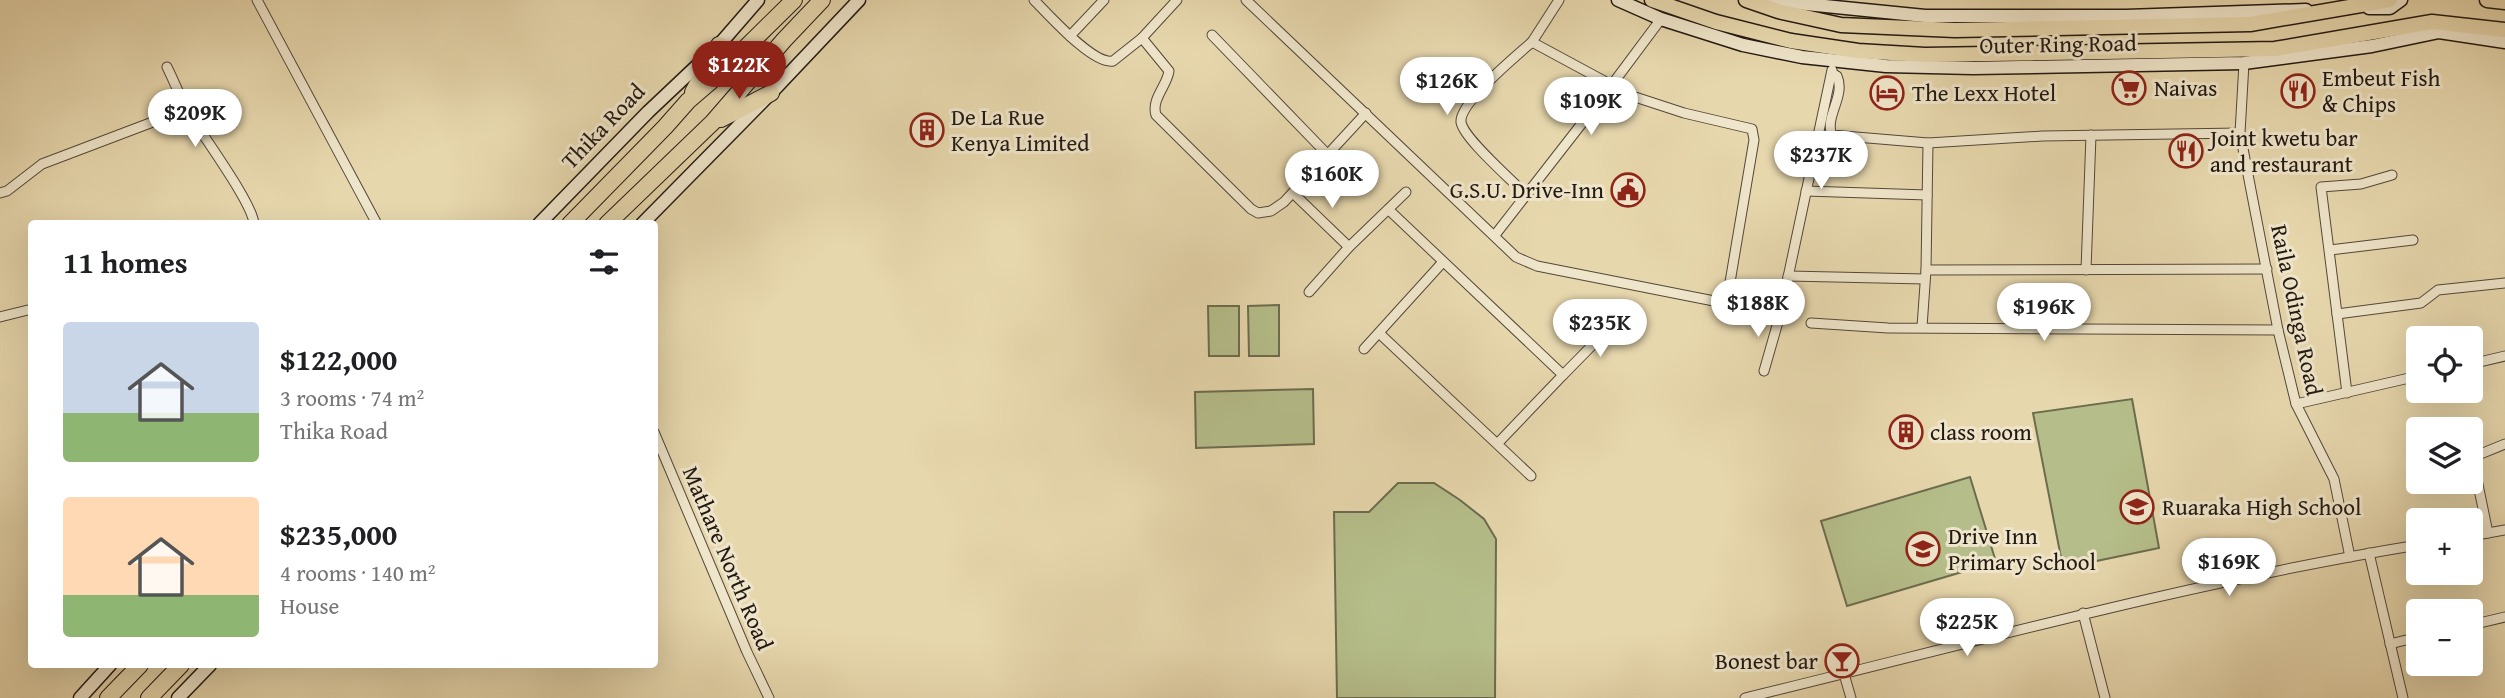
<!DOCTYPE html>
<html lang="en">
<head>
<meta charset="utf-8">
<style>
  :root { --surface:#fff; --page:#f6f6f6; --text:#202124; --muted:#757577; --accent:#8f2418 }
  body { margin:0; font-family:"Gentium Book Plus",serif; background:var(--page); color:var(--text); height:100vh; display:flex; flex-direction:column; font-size:26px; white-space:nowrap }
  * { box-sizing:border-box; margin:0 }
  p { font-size:23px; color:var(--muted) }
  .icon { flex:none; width:38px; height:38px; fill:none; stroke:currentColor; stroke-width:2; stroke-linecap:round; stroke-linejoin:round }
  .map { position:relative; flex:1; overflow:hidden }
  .panel { position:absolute; left:28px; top:220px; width:630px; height:448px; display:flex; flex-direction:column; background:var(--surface); border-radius:7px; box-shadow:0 7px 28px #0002 }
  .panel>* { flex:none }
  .buttons { position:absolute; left:2406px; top:326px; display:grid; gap:14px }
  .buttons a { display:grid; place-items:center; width:77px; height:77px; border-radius:7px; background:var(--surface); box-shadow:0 7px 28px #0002; font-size:35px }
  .price { position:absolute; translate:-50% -60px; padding:0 16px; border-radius:24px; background:#fff; color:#222; font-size:23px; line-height:46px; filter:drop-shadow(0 2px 4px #0008) }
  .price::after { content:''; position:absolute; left:50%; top:42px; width:21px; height:16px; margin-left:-10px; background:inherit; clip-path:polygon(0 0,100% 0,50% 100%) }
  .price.on { background:var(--accent); color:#fff }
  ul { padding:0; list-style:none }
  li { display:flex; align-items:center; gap:21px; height:175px; padding:0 35px }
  li span { display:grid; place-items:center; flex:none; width:196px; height:140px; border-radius:7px; color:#555 }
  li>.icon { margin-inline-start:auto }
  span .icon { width:84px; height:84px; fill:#fffc; stroke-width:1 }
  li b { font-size:30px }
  h2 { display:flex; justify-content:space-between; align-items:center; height:84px; padding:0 35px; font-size:30px }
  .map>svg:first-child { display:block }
</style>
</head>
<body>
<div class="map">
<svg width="2505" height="698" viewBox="0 0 2505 698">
  <rect width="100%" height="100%" fill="#e7d7ad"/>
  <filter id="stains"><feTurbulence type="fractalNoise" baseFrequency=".00286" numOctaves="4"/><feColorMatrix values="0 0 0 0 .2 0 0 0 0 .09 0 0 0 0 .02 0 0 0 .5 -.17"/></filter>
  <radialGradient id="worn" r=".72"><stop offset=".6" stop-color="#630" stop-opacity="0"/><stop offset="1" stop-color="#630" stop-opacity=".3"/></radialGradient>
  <!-- green -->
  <g fill="#b5be8a" stroke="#6c6c4e" stroke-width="2">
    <polygon points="1279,305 1279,356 1249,356 1248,306"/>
    <polygon points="1208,306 1239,306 1239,356 1209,356"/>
    <polygon points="1313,389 1314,444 1196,448 1195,392"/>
    <polygon points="2132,399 2159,548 2063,568 2033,413"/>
    <polygon points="1970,477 1996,562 1847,606 1821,521"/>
    <polygon points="1398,483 1434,483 1460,500 1484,519 1496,539 1495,698 1337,698 1334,512 1369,512"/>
  </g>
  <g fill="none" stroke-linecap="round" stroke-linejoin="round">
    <defs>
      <g id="street">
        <polyline points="257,0 377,224"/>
        <path d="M1034 0C1048 14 1093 65 1113 61L1142 38 1177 0"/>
        <polyline points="1246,0 1516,257 1537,266 1714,301 1724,300 1728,294 1754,140 1752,129 1684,113 1632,96 1532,42 1559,0"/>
        <polyline points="1212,35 1327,154"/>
        <polyline points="1070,36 1104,0"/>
        <path d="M1142 38 1169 71C1167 86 1151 99 1156 115L1251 209 1258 213 1271 211 1284 202 1366 113"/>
        <polyline points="2244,63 2240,133 2278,330 2296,404 2334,479 2350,557"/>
        <path d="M167 67C174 81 180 97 188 111 201 134 253 203 254 224"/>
        <path d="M1832 73 1837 76C1846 96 1824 117 1832 135L1928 143 2043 136 2240 133"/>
        <polyline points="1806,191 1927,195"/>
        <polyline points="0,193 7,191 42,164 187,109"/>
        <polyline points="1294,194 1349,247"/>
        <path d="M1526 195C1513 181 1463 138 1461 122 1459 103 1516 56 1532 42"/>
        <polyline points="1389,210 1563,375 1498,443"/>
        <polyline points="1495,235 1611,86 1661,19"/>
        <polyline points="2330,250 2413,240"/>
        <polyline points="1926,270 2267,269"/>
        <polyline points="2086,270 2091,135"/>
        <polyline points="1788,276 1925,279"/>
        <polyline points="1309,292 1349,247 1406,192"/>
        <polyline points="1728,294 1780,315"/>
        <polyline points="2337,314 2421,303 2438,290 2505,283"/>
        <polyline points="0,317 32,309"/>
        <polyline points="1811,323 1888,328 2278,330"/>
        <polyline points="1922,327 1926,270 1928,143"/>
        <polyline points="1379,333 1531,476"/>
        <polyline points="1364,349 1442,263"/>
        <polyline points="2471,364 2505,356"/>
        <polyline points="1764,371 1780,315 1832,70"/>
        <polyline points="1563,375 1616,321"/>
        <polyline points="2347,393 2321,187 2361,184 2392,175"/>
        <polyline points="2296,404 2418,376"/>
        <polyline points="654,432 747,652 769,698"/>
        <polyline points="2488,533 2474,465 2478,455 2505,444"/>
        <polyline points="2471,536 2505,530"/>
        <polyline points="2369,553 2403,698"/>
        <polyline points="2083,613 2105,698"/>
        <polyline points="2471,625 2505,617"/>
        <polyline points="2390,644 2418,637"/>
        <polyline points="1844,674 1851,698"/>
        <path d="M1745 698C1968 644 2191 582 2418 545"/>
      </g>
      <g id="secondary">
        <polyline points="1618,0 1661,19 1743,45 1802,57 1886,66 1973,68 2244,63 2372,46 2439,32 2505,42"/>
        <polyline points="1765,0 1925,16 2126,16 2306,10"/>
        <polyline points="2369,8 2390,8 2401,0"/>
        <polyline points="539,224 648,112 719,45 758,0"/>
        <polyline points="642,224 771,93 859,0"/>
        <polyline points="80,698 110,665"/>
        <polyline points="178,698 210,665"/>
      </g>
      <g id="primary">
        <polyline points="1652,0 1716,22 1791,41 1858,51 1925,55 2275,49 2432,22 2505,30"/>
        <polyline points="1746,0 1778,11 1841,25 1955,30 2250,24 2390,0"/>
        <polyline points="2487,0 2505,2"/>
      </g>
      <g id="highway">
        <polyline points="693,92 719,45"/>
        <polyline points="721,119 771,93"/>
        <polyline points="570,224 665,127 688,101 717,76 794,0"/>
        <polyline points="607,224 713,122 784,40 822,0"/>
        <polyline points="108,698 140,665"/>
        <polyline points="149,698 181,665"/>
      </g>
    </defs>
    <!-- street casing -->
    <use href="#street" stroke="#534839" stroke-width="11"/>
    <!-- secondary casing -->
    <use href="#secondary" stroke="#221912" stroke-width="15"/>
    <!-- primary casing -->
    <use href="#primary" stroke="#221912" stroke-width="17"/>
    <!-- highway casing -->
    <use href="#highway" stroke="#221912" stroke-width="18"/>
    <!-- street -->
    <use href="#street" stroke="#efe5ca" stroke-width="9"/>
    <!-- secondary -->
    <use href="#secondary" stroke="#efe5ca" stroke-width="12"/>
    <!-- primary -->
    <use href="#primary" stroke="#e7d7ad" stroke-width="14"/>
    <!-- highway -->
    <use href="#highway" stroke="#e7d7ad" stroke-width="16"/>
  </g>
  <!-- icons -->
  <defs>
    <symbol id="supermarket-ring" viewBox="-11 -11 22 22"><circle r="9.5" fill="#efe5ca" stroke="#8f2418" stroke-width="1.5"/><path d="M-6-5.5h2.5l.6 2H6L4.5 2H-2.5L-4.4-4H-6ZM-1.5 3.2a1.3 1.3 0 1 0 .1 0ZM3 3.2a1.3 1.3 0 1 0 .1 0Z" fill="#8f2418"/></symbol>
    <symbol id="restaurant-ring" viewBox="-11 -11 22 22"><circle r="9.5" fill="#efe5ca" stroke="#8f2418" stroke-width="1.5"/><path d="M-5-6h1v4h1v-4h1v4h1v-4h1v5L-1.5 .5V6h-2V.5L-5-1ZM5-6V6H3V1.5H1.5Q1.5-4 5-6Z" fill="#8f2418"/></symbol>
    <symbol id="hotel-ring" viewBox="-11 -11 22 22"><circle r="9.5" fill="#efe5ca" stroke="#8f2418" stroke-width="1.5"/><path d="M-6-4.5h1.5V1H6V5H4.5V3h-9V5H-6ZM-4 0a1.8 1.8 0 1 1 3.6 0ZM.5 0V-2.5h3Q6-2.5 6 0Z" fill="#8f2418"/></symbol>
    <symbol id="building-ring" viewBox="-11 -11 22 22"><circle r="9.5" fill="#efe5ca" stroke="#8f2418" stroke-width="1.5"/><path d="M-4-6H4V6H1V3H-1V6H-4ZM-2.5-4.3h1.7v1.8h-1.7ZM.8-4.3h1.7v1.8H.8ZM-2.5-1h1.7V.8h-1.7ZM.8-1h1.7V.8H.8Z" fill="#8f2418"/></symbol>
    <symbol id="civic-ring" viewBox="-11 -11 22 22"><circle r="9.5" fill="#efe5ca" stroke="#8f2418" stroke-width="1.5"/><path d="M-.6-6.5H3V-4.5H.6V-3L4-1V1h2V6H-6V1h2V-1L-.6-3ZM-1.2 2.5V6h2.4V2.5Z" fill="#8f2418"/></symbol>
    <symbol id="school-ring" viewBox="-11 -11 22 22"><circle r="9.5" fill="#efe5ca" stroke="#8f2418" stroke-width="1.5"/><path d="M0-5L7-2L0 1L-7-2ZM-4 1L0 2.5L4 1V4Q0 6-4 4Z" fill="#8f2418"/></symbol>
    <symbol id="bar-ring" viewBox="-11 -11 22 22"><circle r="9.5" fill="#efe5ca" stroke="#8f2418" stroke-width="1.5"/><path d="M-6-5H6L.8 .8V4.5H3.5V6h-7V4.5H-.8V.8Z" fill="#8f2418"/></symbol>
  </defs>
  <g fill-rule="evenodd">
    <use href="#supermarket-ring" x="2110" y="69" width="38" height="38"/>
    <use href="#restaurant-ring" x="2279" y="72" width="38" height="38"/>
    <use href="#hotel-ring" x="1868" y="74" width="38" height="38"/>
    <use href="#building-ring" x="908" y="111" width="38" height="38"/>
    <use href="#restaurant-ring" x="2167" y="132" width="38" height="38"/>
    <use href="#civic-ring" x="1609" y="171" width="38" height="38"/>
    <use href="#building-ring" x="1887" y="413" width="38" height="38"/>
    <use href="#school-ring" x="2118" y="488" width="38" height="38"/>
    <use href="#school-ring" x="1904" y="530" width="38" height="38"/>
    <use href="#bar-ring" x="1823" y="642" width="38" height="38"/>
  </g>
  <g text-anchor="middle" stroke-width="6" stroke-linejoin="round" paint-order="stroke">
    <!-- street labels -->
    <g font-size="23" fill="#221912" stroke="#efe5ca">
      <text transform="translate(2058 44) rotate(-1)" y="8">Outer Ring Road</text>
      <text transform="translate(603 126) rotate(-46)" y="8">Thika Road</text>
      <text transform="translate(2297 310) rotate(78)" y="8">Raila Odinga Road</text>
      <text transform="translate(728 558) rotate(67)" y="8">Mathare North Road</text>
    </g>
    <!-- poi labels -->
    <g font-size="23" fill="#221912" stroke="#efe5ca" text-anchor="start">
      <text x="2322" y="86">Embeut Fish<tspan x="2322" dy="26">&amp; Chips</tspan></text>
      <text x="2154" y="96">Naivas</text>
      <text x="1912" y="101">The Lexx Hotel</text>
      <text x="951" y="125">De La Rue<tspan x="951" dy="26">Kenya Limited</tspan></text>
      <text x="2210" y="146">Joint kwetu bar<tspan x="2210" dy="26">and restaurant</tspan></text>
      <text x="1604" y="198" text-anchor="end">G.S.U. Drive-Inn</text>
      <text x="1930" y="440">class room</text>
      <text x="2162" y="515">Ruaraka High School</text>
      <text x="1948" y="544">Drive Inn<tspan x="1948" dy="26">Primary School</tspan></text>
      <text x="1818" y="669" text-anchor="end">Bonest bar</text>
    </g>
  </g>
  <rect width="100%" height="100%" filter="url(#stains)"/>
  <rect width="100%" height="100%" fill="url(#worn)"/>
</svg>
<div class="buttons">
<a><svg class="icon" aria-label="locate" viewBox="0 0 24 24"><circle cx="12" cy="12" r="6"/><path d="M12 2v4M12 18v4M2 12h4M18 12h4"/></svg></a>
<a><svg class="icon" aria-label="layers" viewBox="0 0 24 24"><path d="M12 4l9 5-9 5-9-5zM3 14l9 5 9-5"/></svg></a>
<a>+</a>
<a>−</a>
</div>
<b class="price on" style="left:739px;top:101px">$122K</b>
<b class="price" style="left:1447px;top:117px">$126K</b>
<b class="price" style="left:1591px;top:137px">$109K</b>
<b class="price" style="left:195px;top:149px">$209K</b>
<b class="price" style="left:1821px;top:191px">$237K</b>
<b class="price" style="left:1332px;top:210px">$160K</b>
<b class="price" style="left:1758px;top:339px">$188K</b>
<b class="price" style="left:2044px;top:343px">$196K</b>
<b class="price" style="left:1600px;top:359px">$235K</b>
<b class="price" style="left:2229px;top:598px">$169K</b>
<b class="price" style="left:1967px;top:658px">$225K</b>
<section class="panel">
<h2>11 homes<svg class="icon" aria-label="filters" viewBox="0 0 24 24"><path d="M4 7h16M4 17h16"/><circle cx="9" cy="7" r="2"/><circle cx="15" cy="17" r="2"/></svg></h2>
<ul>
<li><span style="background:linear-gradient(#c9d6e8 65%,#8fb573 0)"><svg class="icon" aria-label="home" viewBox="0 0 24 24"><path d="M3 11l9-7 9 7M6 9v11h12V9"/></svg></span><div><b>$122,000</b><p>3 rooms · 74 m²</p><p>Thika Road</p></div></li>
<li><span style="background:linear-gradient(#ffd9b3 70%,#8fb573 0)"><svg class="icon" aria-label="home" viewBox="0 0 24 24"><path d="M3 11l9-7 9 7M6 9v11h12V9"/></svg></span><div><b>$235,000</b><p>4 rooms · 140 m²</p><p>House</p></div></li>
</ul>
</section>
</div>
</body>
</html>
